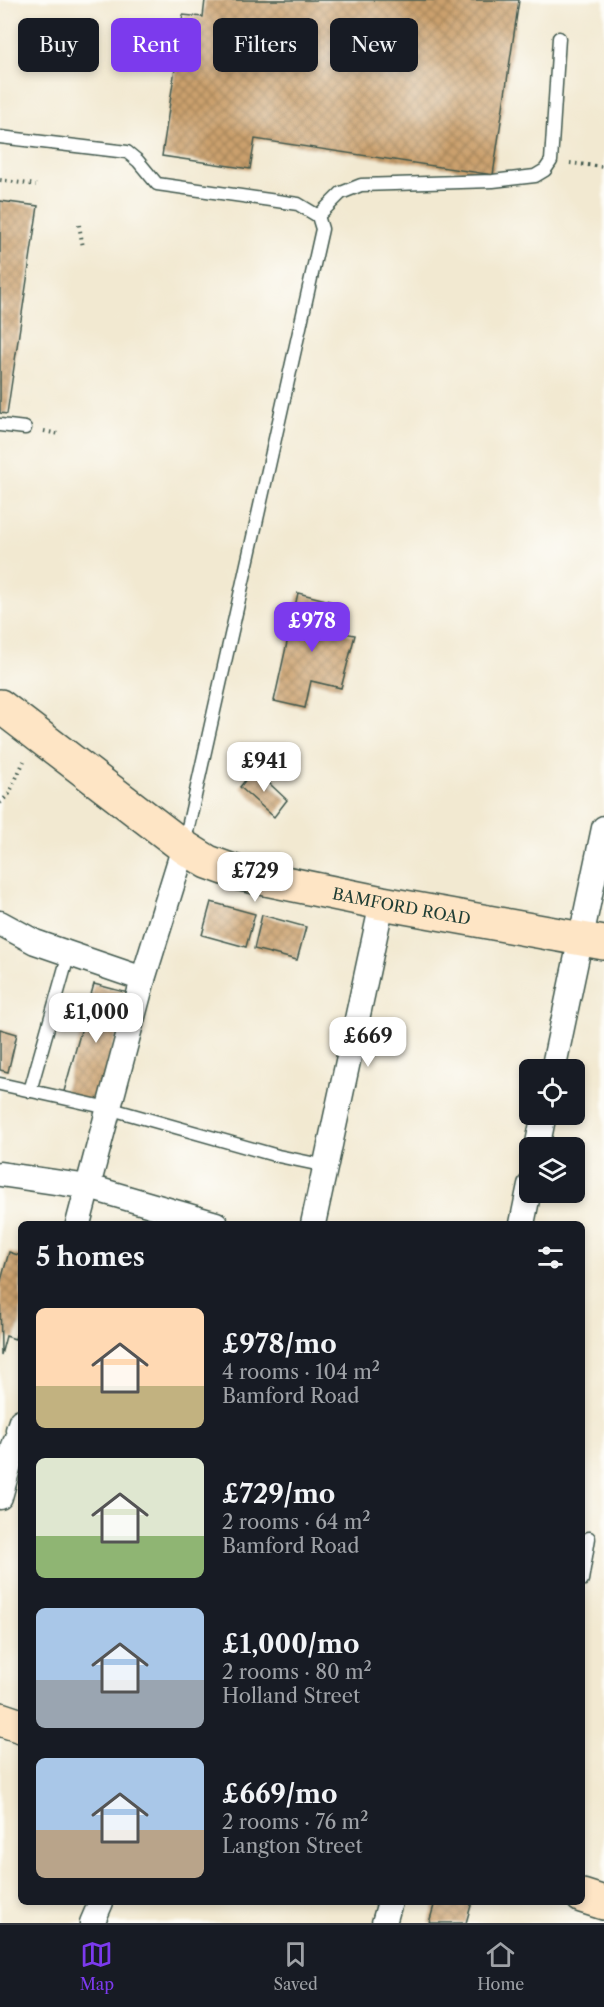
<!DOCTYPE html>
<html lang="en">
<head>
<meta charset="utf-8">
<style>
  :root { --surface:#171b24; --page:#20242c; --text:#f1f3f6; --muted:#9ea1a6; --line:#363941; --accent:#7c3aed }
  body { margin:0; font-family:"Libre Caslon Text",serif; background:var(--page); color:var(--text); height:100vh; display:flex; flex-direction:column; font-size:22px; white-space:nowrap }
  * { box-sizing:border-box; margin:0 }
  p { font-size:20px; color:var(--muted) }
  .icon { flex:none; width:33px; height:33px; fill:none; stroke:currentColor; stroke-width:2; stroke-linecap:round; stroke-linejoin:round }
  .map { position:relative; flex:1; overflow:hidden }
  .side { position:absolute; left:18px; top:1221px; width:567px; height:684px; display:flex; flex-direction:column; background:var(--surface); border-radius:9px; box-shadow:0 3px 9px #0003 }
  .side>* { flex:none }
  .top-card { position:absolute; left:18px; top:18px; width:568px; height:54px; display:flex; gap:12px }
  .fabs { position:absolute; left:519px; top:1059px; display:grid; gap:12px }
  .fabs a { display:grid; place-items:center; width:66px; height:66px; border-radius:9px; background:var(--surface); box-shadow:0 3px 9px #0003; font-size:30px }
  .price { position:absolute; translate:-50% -51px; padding:0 14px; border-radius:12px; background:#fff; color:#222; font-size:20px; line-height:39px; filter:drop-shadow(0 2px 3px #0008) }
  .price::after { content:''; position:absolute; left:50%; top:36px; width:18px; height:14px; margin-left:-9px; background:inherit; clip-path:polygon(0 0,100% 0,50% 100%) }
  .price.selected { background:var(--accent); color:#fff }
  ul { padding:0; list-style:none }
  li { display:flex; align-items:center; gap:18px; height:150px; padding:0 18px }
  li span { display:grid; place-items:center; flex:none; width:168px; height:120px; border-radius:9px; color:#555 }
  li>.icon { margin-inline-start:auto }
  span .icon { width:72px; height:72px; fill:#fffc; stroke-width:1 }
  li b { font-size:26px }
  h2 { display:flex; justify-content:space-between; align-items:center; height:72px; padding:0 18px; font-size:26px }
  .pill { padding:0 21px; border-radius:9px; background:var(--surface); box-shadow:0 3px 9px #0003; font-size:21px; line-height:54px }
  .pill.selected { background:var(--accent); color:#fff }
  .tab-bar { display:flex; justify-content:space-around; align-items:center; height:84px; border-top:2px solid var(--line); background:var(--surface); font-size:16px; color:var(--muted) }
  .tab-bar a { display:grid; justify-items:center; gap:3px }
  .tab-bar .selected { color:var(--accent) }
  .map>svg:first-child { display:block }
</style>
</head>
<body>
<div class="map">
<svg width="604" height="1923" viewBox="0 0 604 1923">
  <defs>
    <pattern id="building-cross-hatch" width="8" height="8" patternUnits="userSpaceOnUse" patternTransform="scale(1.5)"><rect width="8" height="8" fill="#cba06d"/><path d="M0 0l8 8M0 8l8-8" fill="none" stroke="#a4845a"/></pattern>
  </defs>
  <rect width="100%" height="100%" fill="#fdfcf7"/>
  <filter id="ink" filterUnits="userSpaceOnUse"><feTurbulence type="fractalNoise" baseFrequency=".0167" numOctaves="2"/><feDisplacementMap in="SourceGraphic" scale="12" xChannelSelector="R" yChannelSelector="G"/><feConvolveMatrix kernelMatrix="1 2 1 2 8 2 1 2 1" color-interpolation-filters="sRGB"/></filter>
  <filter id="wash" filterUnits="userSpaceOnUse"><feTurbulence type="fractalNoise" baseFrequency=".008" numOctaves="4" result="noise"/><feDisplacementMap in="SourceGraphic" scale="24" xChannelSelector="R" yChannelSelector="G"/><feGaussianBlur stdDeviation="1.35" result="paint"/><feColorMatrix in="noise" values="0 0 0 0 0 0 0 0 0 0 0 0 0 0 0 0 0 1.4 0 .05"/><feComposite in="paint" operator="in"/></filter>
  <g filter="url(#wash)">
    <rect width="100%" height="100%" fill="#f2e9d1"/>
    <g id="blocks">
      <!-- building -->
      <g fill="url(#building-cross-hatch)">
        <polygon points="205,0 519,0 493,175 255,139 250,169 162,156 183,15 203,17"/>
        <polygon points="0,201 38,206 7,414 0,413"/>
        <polygon points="298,593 330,601 323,629 355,635 341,688 311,681 305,708 274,701"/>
        <polygon points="254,769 287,800 274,817 240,787"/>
        <polygon points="211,902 255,914 246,947 202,935"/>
        <polygon points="262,915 306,927 297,960 254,949"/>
        <polygon points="94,984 128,993 98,1104 63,1095"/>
        <polygon points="0,1029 17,1034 8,1072 0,1070"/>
        <polygon points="9,1252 21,1256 21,1320 15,1339 6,1336 1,1355 0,1284"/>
        <polygon points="435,1902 472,1902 466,1923 429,1923"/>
      </g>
    </g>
  </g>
  <g filter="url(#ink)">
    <use href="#blocks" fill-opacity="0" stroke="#3f574c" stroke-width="1.5"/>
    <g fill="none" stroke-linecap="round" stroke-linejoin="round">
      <defs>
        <g id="lane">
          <polyline points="0,137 127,152 138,161 157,184 298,204 318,216 322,229 184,845"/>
          <polyline points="318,216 341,193 361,185 493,181 535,176 545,170 551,161 559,38"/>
          <polyline points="0,425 25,428"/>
          <polyline points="0,1084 108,1108 278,1156 326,1166"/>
          <polyline points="30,1091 69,953"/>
          <polyline points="582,1580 589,1538"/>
        </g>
        <g id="street">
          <polyline points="0,923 35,942 143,979"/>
          <polyline points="553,1070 604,828"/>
          <polyline points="537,1148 544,1114"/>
          <polyline points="0,1174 89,1187 216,1224"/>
          <polyline points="78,1224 143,979 184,847"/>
          <polyline points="313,1224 382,903"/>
          <polyline points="522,1224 530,1185"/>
          <polyline points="18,1430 21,1421"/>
          <polyline points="0,1497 15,1443"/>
          <polyline points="92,1923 101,1902"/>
          <polyline points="384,1923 390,1902"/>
        </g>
        <g id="secondary">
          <path id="s1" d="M0 706 184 847 208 862 241 874 382 903 604 943"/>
          <polyline points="0,1719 21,1726"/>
          <polyline points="582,1896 604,1903"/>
        </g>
      </defs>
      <!-- lane casing -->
      <use href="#lane" stroke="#3f574c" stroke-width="15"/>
      <!-- street casing -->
      <use href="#street" stroke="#3f574c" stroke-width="27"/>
      <!-- secondary casing -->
      <use href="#secondary" stroke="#3f574c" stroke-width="36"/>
      <!-- path -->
      <g stroke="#3f574c" stroke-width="4" stroke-dasharray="1.5 4.5" stroke-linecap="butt">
        <polyline points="570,163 604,167"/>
        <polyline points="0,180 36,185"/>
        <polyline points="79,225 83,247"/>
        <polyline points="44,431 59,434"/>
        <polyline points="0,803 9,794 24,761"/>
      </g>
      <!-- lane -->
      <use href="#lane" stroke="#fff" stroke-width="12"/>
      <!-- street -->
      <use href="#street" stroke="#fff" stroke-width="24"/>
      <!-- secondary -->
      <use href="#secondary" stroke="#fee5c5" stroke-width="33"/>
    </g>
  </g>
  <g text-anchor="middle" stroke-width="4.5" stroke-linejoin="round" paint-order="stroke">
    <!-- street labels -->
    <g font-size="16" fill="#1f3d34" stroke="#fdfcf7">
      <text dy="6" stroke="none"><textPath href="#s1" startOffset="459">BAMFORD ROAD</textPath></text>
    </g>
  </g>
</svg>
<div class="fabs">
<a><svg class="icon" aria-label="locate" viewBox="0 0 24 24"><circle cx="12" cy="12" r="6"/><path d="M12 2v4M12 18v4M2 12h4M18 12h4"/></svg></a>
<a><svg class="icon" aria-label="layers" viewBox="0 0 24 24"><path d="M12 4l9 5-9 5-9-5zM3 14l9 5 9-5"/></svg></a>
</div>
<b class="price selected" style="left:312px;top:653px">£978</b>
<b class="price" style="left:264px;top:793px">£941</b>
<b class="price" style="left:255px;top:903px">£729</b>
<b class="price" style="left:96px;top:1044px">£1,000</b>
<b class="price" style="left:368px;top:1068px">£669</b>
<div class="top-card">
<a class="pill">Buy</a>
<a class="pill selected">Rent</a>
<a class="pill">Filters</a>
<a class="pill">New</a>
</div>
<section class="side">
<h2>5 homes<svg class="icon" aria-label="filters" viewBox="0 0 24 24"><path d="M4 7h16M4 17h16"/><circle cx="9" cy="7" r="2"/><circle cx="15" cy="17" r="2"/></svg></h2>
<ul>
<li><span style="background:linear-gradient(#ffd9b3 65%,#c2b280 0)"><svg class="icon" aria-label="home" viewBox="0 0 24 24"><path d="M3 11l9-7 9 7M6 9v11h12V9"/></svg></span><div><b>£978/mo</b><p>4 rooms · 104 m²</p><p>Bamford Road</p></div></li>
<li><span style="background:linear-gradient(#dfe7d0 65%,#8fb573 0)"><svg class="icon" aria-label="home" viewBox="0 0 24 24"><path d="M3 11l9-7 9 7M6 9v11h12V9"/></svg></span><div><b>£729/mo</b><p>2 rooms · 64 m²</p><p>Bamford Road</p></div></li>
<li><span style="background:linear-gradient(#a9c7e8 60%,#9aa5b1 0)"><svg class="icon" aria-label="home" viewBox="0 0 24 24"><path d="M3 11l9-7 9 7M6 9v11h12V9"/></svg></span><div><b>£1,000/mo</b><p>2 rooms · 80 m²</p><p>Holland Street</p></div></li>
<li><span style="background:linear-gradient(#a9c7e8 60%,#b9a48a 0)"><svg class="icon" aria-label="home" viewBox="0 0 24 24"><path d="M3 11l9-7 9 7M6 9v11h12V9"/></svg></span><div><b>£669/mo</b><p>2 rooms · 76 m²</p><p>Langton Street</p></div></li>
</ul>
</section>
</div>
<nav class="tab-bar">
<a class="selected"><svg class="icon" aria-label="map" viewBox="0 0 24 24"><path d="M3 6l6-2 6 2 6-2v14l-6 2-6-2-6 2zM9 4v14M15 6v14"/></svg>Map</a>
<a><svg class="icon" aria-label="saved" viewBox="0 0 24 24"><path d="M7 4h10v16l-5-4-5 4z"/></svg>Saved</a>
<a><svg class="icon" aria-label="home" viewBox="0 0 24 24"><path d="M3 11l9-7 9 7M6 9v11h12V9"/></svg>Home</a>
</nav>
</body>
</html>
